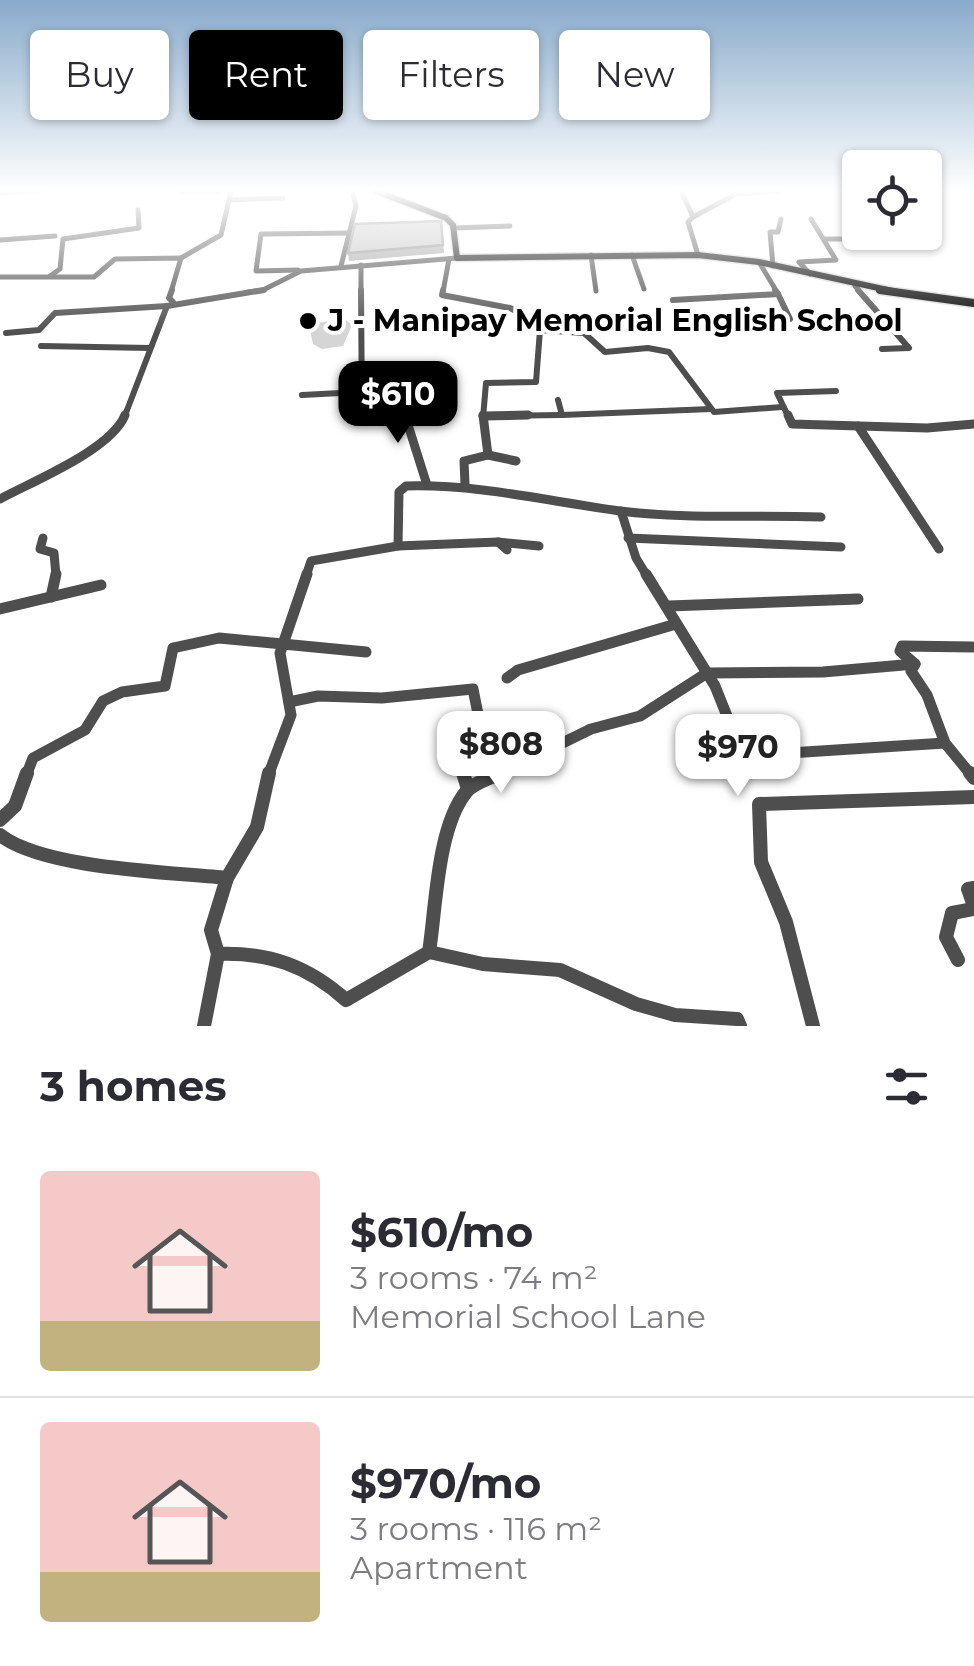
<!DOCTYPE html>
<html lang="en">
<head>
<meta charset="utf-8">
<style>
  :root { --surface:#fff; --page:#f2f2f3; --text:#2b2b33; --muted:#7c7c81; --line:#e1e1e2; --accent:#000 }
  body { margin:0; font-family:Montserrat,sans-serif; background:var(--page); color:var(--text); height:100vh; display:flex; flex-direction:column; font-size:38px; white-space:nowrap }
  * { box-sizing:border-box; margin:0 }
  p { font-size:32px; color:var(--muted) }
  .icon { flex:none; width:55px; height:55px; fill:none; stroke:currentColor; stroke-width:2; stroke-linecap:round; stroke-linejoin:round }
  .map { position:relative; height:1026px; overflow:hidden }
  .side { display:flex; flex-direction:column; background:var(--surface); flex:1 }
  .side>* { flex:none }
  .guide { position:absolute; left:30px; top:30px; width:915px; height:90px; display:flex; gap:20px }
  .tools { position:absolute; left:842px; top:150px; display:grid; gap:20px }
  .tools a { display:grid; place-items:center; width:100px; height:100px; border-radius:10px; background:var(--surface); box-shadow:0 2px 8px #0004; font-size:50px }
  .price { position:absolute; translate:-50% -85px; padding:0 22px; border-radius:20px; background:#fff; color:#222; font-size:32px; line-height:65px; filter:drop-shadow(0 2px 5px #0008) }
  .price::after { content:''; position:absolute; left:50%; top:60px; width:30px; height:22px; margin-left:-15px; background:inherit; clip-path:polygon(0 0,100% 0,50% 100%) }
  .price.on { background:var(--accent); color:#fff }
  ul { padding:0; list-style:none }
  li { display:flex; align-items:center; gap:30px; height:250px; padding:0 40px }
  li+li { border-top:2px solid var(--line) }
  li span { display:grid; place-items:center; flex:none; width:280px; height:200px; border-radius:10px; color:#555 }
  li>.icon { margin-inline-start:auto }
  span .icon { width:120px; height:120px; fill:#fffc; stroke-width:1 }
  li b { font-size:42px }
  h2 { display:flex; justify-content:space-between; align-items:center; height:120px; padding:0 40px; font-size:42px }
  .chip { padding:0 35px; border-radius:10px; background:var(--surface); box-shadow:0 2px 8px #0004; font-size:35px; line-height:90px }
  .chip.on { background:var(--accent); color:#fff }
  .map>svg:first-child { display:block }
</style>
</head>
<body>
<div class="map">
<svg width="974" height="1026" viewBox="0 0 974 1026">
  <rect width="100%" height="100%" fill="#fff"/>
  <!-- green -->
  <polygon fill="#d5d5d5" points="345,319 352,325 343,346 322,349 313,344 310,330 315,323"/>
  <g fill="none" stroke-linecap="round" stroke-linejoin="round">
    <defs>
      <polyline id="major-far1" points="376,191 446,218 453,225 457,258 698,255 759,262 897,292"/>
      <polyline id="major" points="880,290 974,303"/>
    </defs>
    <!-- major-far1 casing -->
    <use href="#major-far1" stroke="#dbdbdb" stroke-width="9"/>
    <!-- major casing -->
    <use href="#major" stroke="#dbdbdb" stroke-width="11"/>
    <!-- minor-far4 -->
    <g stroke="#4e4e4e" stroke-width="5">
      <polyline points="181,191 218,191"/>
      <polyline points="681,191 693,217"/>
      <polyline points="0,193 40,191"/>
      <polyline points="229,200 283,198"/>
      <polyline points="454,228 510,226"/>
      <polyline points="824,239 927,239"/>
      <polyline points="0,240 55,236"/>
      <polyline points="591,255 596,291"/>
      <polyline points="632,255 644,289"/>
      <polyline points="698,255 688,222 693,217 736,194 779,191"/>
      <polyline points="181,258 221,235 231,191"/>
      <polyline points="759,262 777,292"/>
      <polyline points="361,265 361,292"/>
      <polyline points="341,266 356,206 352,191"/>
      <polyline points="773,266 770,232 778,232 781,219"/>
      <polyline points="298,270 256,271 261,234 349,233"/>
      <polyline points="810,274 799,262 836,260 811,219"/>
      <polyline points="50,276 60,269 63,239 139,228 138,210"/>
      <polyline points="0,277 94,277 115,259 181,258 171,292"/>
      <polyline points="855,286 860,292"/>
      <polyline points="248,292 263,290 301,271 457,258"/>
      <polyline points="443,292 449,259"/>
    </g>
    <!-- minor-far3 -->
    <g stroke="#4e4e4e" stroke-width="6">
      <polyline points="172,290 169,298 173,302"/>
      <polyline points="361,290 362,417"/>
      <polyline points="443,290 442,295 510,308 540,323 540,330 584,333 605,352 648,348 669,352 714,412 782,407"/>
      <polyline points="858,290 909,348 882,349"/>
      <polyline points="778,294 790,319"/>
      <polyline points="673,300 778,294 775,290"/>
      <polyline points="6,333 39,330 55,313 167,306"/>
      <polyline points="41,346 150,348"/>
      <polyline points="361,371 423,370"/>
      <polyline points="302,395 360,392"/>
      <polyline points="558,400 562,415 711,409"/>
      <polyline points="483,416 562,415"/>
      <polyline points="124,418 167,306 264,290"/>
      <polyline points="359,418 396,418"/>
      <polyline points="483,418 486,383 536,382 540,330"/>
      <polyline points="789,418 777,393 836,391"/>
    </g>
    <!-- minor-far2 -->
    <g stroke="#4e4e4e" stroke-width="9">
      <polyline points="390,415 409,428 427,485"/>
      <polyline points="788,415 792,424 927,428 974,424"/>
      <polyline points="483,416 528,415"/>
      <polyline points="354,419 371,415"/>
      <polyline points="858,426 939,549"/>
      <polyline points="488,455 516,461"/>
      <polyline points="465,484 464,461 488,455 483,415"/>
      <path d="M0 499C33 481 111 450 125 415"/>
      <polyline points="621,511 636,558 647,576"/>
      <polyline points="43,538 40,549 54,553 56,576"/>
      <polyline points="628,538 841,547"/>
      <polyline points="498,542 539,546"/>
      <polyline points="398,546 498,542 507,550"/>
      <path d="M306 576 311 561 398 546 399 492 406 486C478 484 547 501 620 511 685 519 755 515 821 517"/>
    </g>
    <!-- minor-far1 -->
    <g stroke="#4e4e4e" stroke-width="11">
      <polyline points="646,574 715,686 743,756 945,743"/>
      <polyline points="51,597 56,574"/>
      <polyline points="669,606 858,599"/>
      <polyline points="0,609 101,585"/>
      <polyline points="972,647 902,646 900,651 915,664 911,671 927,695 945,743 972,776"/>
      <polyline points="507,678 518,670 676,624"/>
      <polyline points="289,702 318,696 382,698 473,689 486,754 463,772 464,776"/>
      <polyline points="26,776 33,758 85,730 103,701 122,692 165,686 173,648 219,638 366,652"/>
      <polyline points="268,776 291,715 280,653 307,574"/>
      <polyline points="495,776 591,729 640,716 707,673 823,672 915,664"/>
    </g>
    <!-- minor -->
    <g stroke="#4e4e4e" stroke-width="14">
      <polyline points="463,773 468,789"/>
      <polyline points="970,773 974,778"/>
      <polyline points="0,820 15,806 27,773"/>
      <path d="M0 835C44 869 169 872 227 878"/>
      <polyline points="974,888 968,889 974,906"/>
      <polyline points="429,952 483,964 560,970 636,1004 675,1015 737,1019 740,1026"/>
      <path d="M218 954C269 952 308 966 346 1000L429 952C436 908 437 828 466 792 473 783 489 779 500 773"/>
      <polyline points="958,960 946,937 952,913 974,909"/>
      <polyline points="204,1026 218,954 211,930 227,878 257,827 269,773"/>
      <polyline points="813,1026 786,922 761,862 759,804 974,797"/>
    </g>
    <!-- major-far1 -->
    <use href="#major-far1" stroke="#000" stroke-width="6"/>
    <!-- major -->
    <use href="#major" stroke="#000" stroke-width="8"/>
  </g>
  <!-- wall -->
  <polygon fill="#a3a3a3" points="441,221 444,253 349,261 348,253"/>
  <!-- building -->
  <polygon fill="#bebebe" stroke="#858585" stroke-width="2.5" points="441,221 443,245 348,253 355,224"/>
  <!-- sky -->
  <linearGradient id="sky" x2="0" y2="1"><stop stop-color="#89aaca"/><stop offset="0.57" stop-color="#fff"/><stop offset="1" stop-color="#fff" stop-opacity="0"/></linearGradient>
  <rect width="974" height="334" fill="url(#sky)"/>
  <!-- markers -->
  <circle fill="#000" stroke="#fff" stroke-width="4" cx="308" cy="321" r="10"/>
  <g text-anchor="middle" stroke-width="8" stroke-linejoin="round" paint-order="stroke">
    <!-- far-poi labels -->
    <g font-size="30" font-weight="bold" fill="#000" stroke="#fff" text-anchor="start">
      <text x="328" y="331">J - Manipay Memorial English School</text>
    </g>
  </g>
</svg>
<div class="tools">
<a><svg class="icon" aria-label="locate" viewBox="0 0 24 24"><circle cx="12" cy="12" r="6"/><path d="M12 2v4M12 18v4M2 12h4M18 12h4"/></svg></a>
</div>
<b class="price on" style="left:398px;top:446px">$610</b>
<b class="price" style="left:501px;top:796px">$808</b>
<b class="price" style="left:738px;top:799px">$970</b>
<div class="guide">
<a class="chip">Buy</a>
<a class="chip on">Rent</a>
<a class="chip">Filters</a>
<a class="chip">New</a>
</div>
</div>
<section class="side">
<h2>3 homes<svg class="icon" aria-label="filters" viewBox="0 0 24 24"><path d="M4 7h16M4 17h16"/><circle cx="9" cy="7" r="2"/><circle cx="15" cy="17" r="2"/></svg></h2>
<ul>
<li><span style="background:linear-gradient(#f6c9c9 75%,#c2b280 0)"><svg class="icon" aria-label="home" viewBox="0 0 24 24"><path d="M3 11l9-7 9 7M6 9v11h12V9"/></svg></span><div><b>$610/mo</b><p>3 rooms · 74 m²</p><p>Memorial School Lane</p></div></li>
<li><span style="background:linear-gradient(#f6c9c9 75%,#c2b280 0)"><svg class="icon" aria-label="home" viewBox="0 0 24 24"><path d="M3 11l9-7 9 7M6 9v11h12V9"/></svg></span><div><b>$970/mo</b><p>3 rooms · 116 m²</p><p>Apartment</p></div></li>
</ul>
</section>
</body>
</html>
